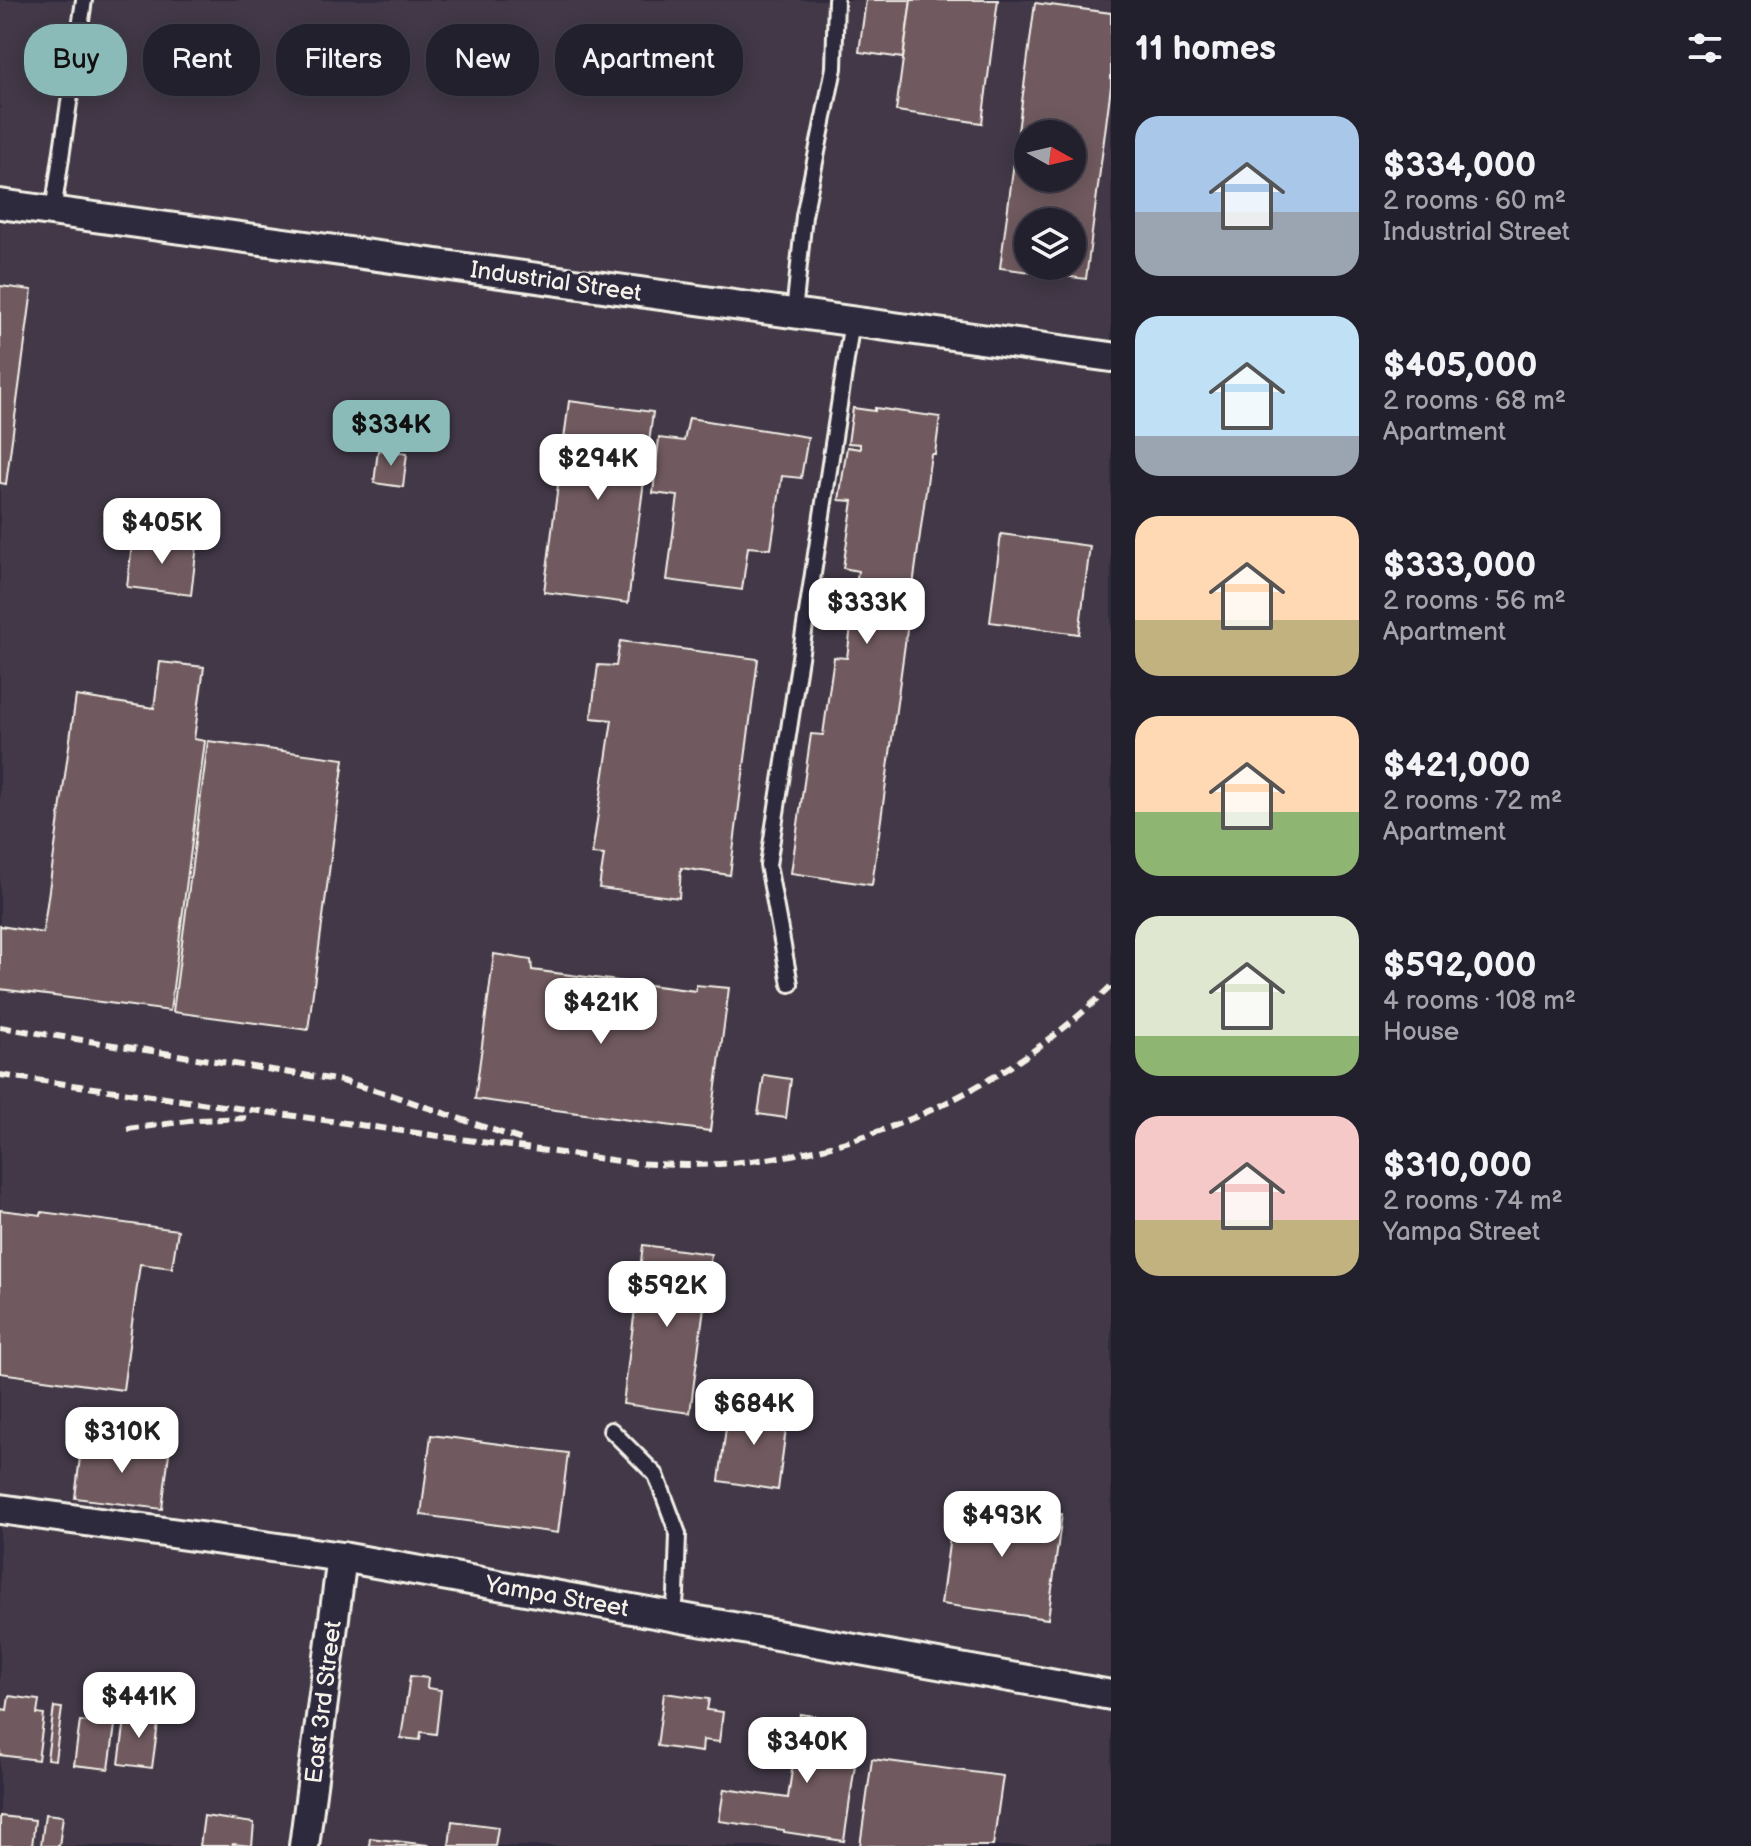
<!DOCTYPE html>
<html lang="en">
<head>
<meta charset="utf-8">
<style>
  :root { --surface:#23202e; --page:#2f2d3a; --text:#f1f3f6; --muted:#a3a3aa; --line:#403e4a; --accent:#8bbbb9 }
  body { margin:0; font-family:"Balsamiq Sans",sans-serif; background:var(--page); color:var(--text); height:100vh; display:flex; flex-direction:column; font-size:30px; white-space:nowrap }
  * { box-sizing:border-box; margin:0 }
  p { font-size:26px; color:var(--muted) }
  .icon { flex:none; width:44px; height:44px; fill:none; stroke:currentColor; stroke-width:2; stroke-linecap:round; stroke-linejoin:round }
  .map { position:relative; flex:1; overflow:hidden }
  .panel { display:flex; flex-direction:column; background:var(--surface); width:640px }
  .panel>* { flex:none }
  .guide { position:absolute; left:24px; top:24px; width:760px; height:72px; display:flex; gap:16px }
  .needle { width:52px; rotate:98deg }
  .fabs { position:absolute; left:1014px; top:120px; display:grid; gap:16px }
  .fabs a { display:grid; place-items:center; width:72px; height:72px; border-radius:50%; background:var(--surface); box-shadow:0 4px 20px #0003,0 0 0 2px var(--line); font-size:40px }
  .price { position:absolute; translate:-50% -68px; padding:0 18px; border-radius:16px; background:#fff; color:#222; font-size:26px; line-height:52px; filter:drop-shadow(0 2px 4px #0008) }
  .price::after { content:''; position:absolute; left:50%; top:48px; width:24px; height:18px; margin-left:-12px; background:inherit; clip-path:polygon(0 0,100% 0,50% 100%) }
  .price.current { background:var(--accent); color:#111 }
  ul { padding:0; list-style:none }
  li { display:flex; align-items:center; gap:24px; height:200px; padding:0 24px }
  li span { display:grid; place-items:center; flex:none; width:224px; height:160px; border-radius:24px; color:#555 }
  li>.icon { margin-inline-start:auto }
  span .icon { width:96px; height:96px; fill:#fffc; stroke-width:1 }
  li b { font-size:34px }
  h2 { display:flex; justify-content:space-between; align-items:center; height:96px; padding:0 24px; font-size:34px }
  .pill { padding:0 28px; border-radius:32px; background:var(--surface); box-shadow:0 4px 20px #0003,0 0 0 2px var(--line); font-size:28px; line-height:72px }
  .pill.current { background:var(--accent); color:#111 }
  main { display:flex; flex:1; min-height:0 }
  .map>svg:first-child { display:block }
</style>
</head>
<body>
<main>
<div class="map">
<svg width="1111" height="1846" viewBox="0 0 1111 1846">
  <rect width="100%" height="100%" fill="#2f2a3d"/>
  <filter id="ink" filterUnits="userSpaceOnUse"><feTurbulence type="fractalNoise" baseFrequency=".0125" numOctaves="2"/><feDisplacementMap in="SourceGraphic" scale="16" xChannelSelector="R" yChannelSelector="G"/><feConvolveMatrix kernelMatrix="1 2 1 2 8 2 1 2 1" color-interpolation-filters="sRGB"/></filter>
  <g filter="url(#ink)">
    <!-- built -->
    <path fill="#423847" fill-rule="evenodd" d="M0 0H1111V1846H0ZM1028 134H1072V178H1028ZM1028 222H1072V266H1028Z"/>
    <!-- building -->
    <g fill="#705a5f" stroke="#f4f1e8" stroke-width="2" fill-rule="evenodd">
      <polygon points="866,0 911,0 903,58 859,52"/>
      <polygon points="911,0 998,0 982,123 896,111"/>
      <path d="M1035 3 1111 13V86L1086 279 1000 268ZM1028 134H1072V178H1028ZM1028 222H1072V266H1028Z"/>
      <polygon points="0,286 32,290 6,484 0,483"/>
      <polygon points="569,401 653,412 628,603 544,592"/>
      <polygon points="853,408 875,411 875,408 940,417 935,454 931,454 872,885 791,873 811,734 823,735 834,657 847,658 858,571 843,568 853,501 839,500 847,447 860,449 860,444 848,443"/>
      <polygon points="689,418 808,437 801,478 782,476 771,549 748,547 742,590 667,580 678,496 653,493 659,438 684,441"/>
      <polygon points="378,450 407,453 403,487 374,483"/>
      <polygon points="1001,534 1090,546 1079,634 990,622"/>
      <polygon points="133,536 197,545 191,595 127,587"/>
      <polygon points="620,641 758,659 730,875 681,868 679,898 599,888 604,855 592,854 612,720 591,718 598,665 616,666"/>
      <polygon points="160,662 204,667 194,739 205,741 170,1011 0,989 0,926 43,933 76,696 154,708"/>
      <polygon points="208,741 344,759 308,1030 173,1012"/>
      <polygon points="494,954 531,960 532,970 696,991 696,985 729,988 710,1131 475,1099"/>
      <polygon points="764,1075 791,1079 786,1118 758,1114"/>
      <polygon points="0,1210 41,1215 42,1212 178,1230 172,1268 140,1264 123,1390 0,1373"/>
      <polygon points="643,1245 711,1254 690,1413 623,1404"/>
      <polygon points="729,1405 788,1413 778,1490 719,1481"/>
      <polygon points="431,1435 568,1453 558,1533 421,1515"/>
      <polygon points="82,1441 169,1453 162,1509 75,1498"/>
      <polygon points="955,1499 1062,1514 1048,1619 941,1604"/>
      <polygon points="410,1676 428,1678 427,1688 441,1690 436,1734 421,1732 420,1740 401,1738"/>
      <polygon points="664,1693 709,1699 707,1710 723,1712 719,1742 703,1740 702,1752 657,1746"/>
      <polygon points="9,1696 39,1700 37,1714 44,1715 38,1760 0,1755 0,1719 2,1709 7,1710"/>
      <polygon points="54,1707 62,1708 55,1760 47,1759"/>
      <polygon points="126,1712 159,1716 152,1768 119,1764"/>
      <polygon points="800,1714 861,1723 844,1841 784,1832 784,1830 719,1821 724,1789 788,1798"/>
      <polygon points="101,1715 116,1718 109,1769 74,1765 80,1721 100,1723"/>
      <polygon points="872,1759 1003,1776 993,1846 860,1846"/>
      <polygon points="45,1814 63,1816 59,1846 41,1846"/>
      <polygon points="0,1816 35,1820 32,1846 0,1846"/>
      <polygon points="204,1816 254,1823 252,1846 233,1844 232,1846 200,1846"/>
      <polygon points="452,1821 498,1827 495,1846 449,1846"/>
      <polygon points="370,1838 428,1845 427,1846 369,1846"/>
    </g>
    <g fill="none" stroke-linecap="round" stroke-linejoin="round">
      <defs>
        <g id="lane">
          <polyline points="53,212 84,0"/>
          <polyline points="794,313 804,216 834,68 836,0"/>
          <polyline points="790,984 768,865 852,321"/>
          <polyline points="611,1430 656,1475 678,1534 676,1594 673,1617"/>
        </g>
        <g id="street">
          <polyline points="0,204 1111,357"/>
          <polyline points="0,1509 342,1557 1111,1695"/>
          <polyline points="304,1846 342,1557"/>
        </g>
      </defs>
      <!-- lane casing -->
      <use href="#lane" stroke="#f4f1e8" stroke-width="20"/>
      <!-- street casing -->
      <use href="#street" stroke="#f4f1e8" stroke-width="34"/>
      <!-- lane -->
      <use href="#lane" stroke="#2f2a3d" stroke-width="14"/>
      <!-- street -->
      <use href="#street" stroke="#2f2a3d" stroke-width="28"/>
      <!-- rail -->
      <g stroke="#f4f1e8" stroke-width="6" stroke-dasharray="12 6" stroke-linecap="butt">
        <polyline points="0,1027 342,1081 391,1095 522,1140"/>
        <path d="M0 1075 633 1163C666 1165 698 1166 731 1163 873 1152 1010 1085 1111 986"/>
        <polyline points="127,1129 197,1120 251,1118"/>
      </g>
    </g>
  </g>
  <g text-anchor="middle" stroke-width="6" stroke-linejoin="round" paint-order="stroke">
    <!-- street labels -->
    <g font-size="24" fill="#f4f1e8" stroke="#2f2a3d">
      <text transform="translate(556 281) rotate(8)" y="8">Industrial Street</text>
      <text transform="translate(557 1596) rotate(10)" y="8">Yampa Street</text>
      <text transform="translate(323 1702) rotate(-83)" y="8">East 3rd Street</text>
    </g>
  </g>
</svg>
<div class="fabs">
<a><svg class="needle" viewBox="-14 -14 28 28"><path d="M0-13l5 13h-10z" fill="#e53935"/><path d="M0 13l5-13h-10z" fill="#a3a3aa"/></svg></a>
<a><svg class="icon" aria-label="layers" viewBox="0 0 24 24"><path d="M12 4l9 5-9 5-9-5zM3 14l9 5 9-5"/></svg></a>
</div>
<b class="price current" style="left:391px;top:468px">$334K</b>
<b class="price" style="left:598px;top:502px">$294K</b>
<b class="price" style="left:162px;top:566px">$405K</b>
<b class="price" style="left:867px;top:646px">$333K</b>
<b class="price" style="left:601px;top:1046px">$421K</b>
<b class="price" style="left:667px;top:1329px">$592K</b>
<b class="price" style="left:754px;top:1447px">$684K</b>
<b class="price" style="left:122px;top:1475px">$310K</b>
<b class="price" style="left:1002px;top:1559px">$493K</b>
<b class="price" style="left:139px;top:1740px">$441K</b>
<b class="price" style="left:807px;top:1785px">$340K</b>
<div class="guide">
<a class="pill current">Buy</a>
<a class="pill">Rent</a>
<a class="pill">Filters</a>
<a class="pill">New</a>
<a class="pill">Apartment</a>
</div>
</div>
<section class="panel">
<h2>11 homes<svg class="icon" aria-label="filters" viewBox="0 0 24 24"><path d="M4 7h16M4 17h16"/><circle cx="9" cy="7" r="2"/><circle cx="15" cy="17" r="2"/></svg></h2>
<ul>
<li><span style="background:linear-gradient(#a9c7e8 60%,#9aa5b1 0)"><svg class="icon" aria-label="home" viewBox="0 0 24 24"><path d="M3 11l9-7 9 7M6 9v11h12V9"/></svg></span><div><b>$334,000</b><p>2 rooms · 60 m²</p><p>Industrial Street</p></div></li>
<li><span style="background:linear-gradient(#bfe0f5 75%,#9aa5b1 0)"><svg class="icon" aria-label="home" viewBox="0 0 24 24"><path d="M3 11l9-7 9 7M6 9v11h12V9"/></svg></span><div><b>$405,000</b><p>2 rooms · 68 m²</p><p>Apartment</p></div></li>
<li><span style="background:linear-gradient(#ffd9b3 65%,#c2b280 0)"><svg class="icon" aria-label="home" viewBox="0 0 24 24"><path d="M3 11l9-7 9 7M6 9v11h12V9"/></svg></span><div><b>$333,000</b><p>2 rooms · 56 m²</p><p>Apartment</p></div></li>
<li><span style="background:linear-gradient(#ffd9b3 60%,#8fb573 0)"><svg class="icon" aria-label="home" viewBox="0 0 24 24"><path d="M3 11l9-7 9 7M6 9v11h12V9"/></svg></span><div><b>$421,000</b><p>2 rooms · 72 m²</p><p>Apartment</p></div></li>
<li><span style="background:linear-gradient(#dfe7d0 75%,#8fb573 0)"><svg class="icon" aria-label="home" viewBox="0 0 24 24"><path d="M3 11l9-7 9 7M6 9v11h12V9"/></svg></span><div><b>$592,000</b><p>4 rooms · 108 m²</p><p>House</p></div></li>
<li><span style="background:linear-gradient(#f6c9c9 65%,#c2b280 0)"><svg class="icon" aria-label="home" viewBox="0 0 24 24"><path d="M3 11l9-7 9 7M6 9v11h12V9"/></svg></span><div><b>$310,000</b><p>2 rooms · 74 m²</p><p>Yampa Street</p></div></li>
</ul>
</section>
</main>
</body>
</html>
